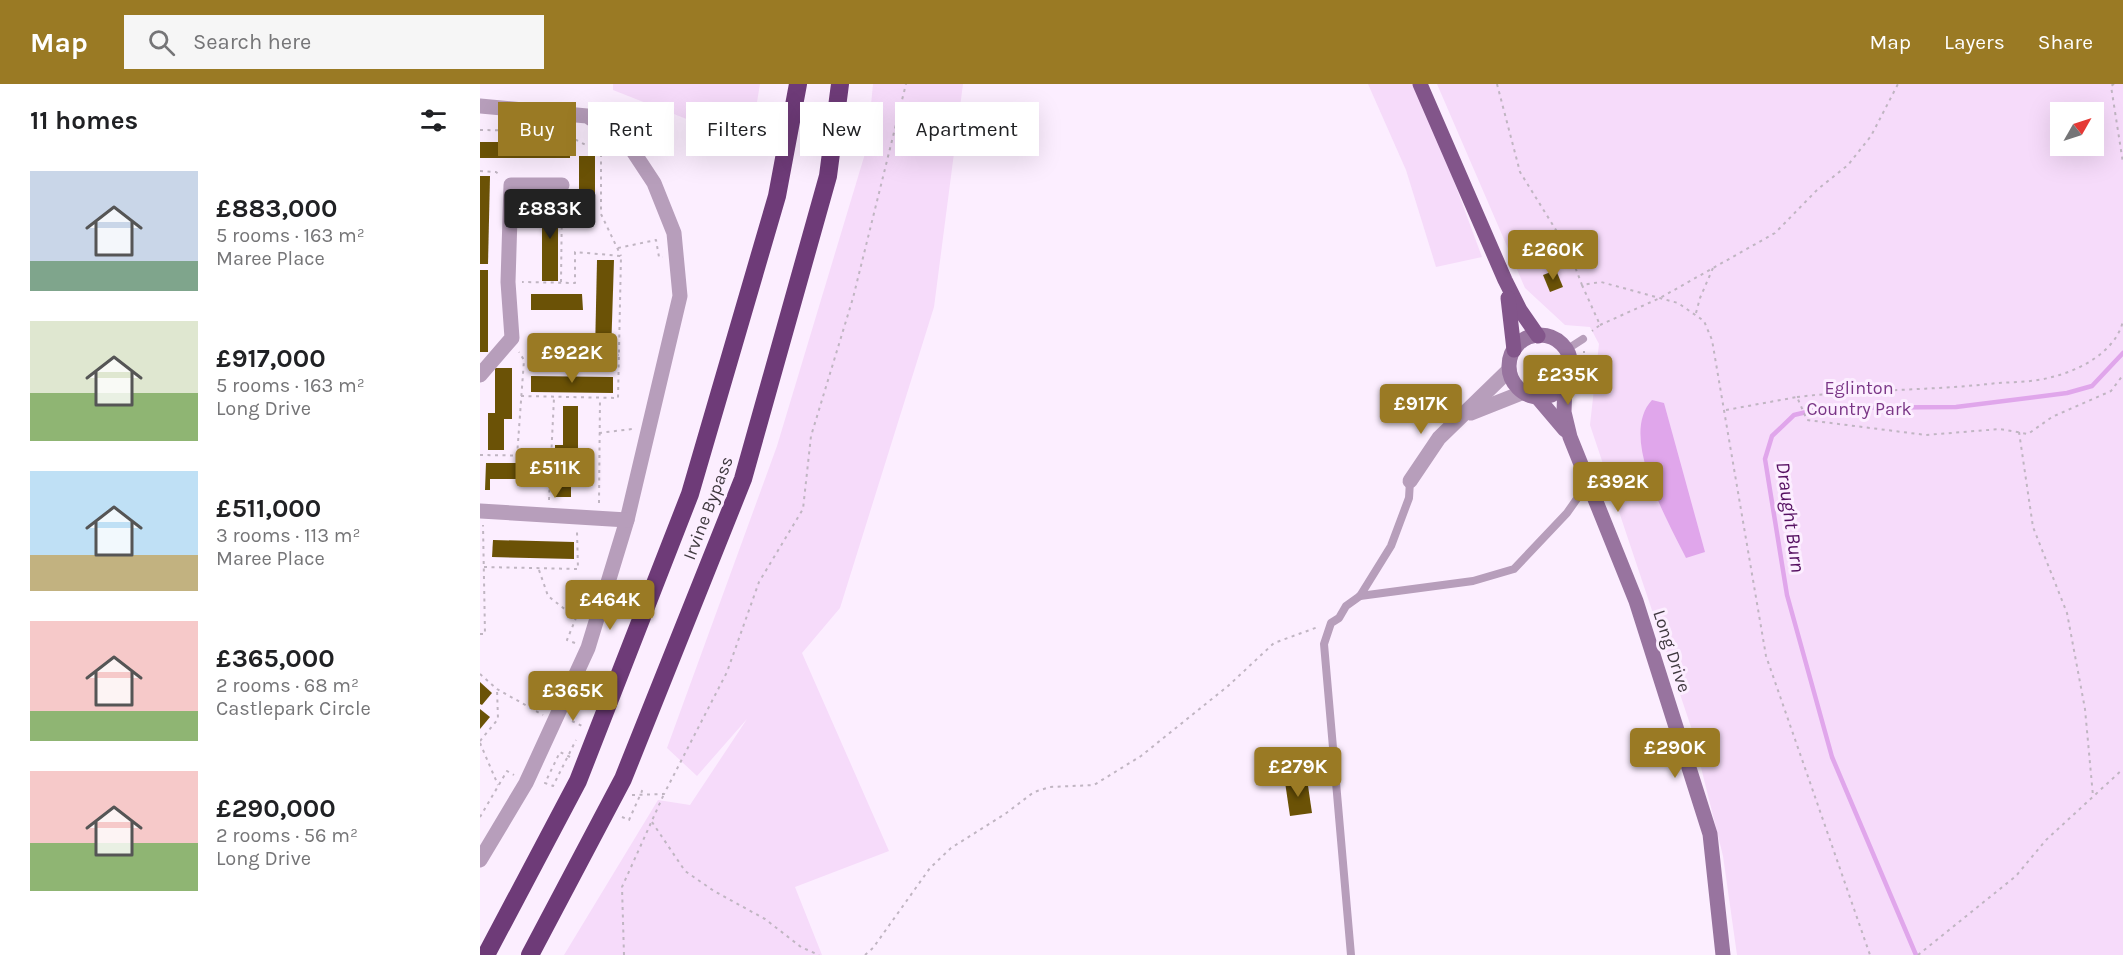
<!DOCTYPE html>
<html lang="en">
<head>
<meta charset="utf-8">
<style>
  :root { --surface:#fff; --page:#f6f6f6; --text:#202124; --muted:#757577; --accent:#9a7a24 }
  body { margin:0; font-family:Karla,sans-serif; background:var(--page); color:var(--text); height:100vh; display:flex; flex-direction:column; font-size:22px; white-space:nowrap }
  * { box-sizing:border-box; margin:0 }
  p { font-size:20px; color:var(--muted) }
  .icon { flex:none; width:33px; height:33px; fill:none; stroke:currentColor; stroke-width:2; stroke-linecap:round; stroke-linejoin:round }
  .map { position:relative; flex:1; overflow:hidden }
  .panel { display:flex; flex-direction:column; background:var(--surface); width:480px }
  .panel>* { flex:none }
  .hud { position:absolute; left:18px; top:18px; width:570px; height:54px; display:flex; gap:12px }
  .needle { width:39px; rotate:51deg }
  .buttons { position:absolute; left:1570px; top:18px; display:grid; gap:12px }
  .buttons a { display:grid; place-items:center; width:54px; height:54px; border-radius:0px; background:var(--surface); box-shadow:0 6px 24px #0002; font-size:30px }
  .price { position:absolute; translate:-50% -51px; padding:0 14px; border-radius:6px; background:var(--accent); color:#fff; font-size:20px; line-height:39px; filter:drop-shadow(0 2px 3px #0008) }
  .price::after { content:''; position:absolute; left:50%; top:36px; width:18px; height:14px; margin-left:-9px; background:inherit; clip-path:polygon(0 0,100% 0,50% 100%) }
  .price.current { background:#222; color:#fff }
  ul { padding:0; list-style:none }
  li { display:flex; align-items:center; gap:18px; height:150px; padding:0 30px }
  li span { display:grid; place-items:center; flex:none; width:168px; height:120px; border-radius:0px; color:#555 }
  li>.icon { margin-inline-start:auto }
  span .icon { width:72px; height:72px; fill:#fffc; stroke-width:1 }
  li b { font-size:26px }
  h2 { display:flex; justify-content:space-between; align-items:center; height:72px; padding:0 30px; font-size:26px }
  .chip { padding:0 21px; border-radius:0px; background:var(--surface); box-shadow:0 6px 24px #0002; font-size:21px; line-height:54px }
  .chip.current { background:var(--accent); color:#fff }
  header { display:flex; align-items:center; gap:36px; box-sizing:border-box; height:84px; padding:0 30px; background:var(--accent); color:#fff }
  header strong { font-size:28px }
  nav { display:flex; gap:33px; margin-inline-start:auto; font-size:21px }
  .search { width:420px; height:54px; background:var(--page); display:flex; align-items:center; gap:15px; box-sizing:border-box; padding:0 21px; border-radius:0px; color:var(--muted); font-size:22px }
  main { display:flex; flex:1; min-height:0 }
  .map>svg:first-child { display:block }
</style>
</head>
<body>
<header>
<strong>Map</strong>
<div class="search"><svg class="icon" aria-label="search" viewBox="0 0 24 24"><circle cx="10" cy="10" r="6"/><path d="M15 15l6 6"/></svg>Search here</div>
<nav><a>Map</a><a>Layers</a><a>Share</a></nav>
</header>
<main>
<section class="panel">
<h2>11 homes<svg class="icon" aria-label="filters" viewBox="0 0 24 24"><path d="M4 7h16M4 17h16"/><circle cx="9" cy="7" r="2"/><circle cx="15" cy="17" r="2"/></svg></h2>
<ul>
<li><span style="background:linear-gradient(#c9d6e8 75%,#7fa58c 0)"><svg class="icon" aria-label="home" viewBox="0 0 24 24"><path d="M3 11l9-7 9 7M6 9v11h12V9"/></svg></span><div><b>£883,000</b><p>5 rooms · 163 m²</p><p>Maree Place</p></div></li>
<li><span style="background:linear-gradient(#dfe7d0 60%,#8fb573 0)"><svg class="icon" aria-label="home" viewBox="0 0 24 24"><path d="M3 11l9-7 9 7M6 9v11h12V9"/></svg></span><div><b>£917,000</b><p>5 rooms · 163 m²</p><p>Long Drive</p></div></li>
<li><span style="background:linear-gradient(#bfe0f5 70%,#c2b280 0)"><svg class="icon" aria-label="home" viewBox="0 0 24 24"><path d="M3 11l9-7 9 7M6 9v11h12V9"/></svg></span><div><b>£511,000</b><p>3 rooms · 113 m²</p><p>Maree Place</p></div></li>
<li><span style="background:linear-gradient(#f6c9c9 75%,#8fb573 0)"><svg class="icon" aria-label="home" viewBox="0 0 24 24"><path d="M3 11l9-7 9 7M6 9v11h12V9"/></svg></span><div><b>£365,000</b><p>2 rooms · 68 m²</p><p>Castlepark Circle</p></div></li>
<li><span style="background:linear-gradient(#f6c9c9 60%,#8fb573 0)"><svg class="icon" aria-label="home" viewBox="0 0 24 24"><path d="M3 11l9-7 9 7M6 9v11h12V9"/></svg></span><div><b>£290,000</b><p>2 rooms · 56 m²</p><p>Long Drive</p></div></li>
</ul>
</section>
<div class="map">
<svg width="1643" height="871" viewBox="0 0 1643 871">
  <rect width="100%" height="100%" fill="#fceeff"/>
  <!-- green -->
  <g fill="#f6dbfa" fill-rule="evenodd">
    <polygon points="133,0 280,0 270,60 133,6"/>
    <polygon points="393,0 483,0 454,223 360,524 322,569 409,767 315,803 342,871 84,871 178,716 210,721 267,635 217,692 187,664 297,362 387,63"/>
    <polygon points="888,0 938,0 1002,173 956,183 926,86"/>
    <path d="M957 0H1643V871H1257L1243 772 1211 643 1110 341 1119 260 1110 243 1085 241 1045 204ZM1581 28H1614V62H1581Z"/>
  </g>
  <!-- water -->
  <path fill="#e0a6eb" d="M1172 316 1184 319 1225 468 1206 474C1188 437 1138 352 1172 316Z"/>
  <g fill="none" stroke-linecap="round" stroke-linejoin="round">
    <!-- stream -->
    <polyline stroke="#e0a6eb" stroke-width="4.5" points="1436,871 1352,673 1307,511 1285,375 1292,352 1314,331 1343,324 1476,323 1587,309 1612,302 1643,269"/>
  </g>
  <!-- building -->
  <g fill="#6b5206">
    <rect x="0" y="58" width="90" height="16"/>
    <rect x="99" y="72" width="16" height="57"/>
    <polygon points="0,92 10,92 8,180 0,180"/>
    <rect x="62" y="115" width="16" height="82"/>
    <polygon points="117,176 134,176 131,269 115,268"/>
    <rect x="0" y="186" width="8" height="82"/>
    <polygon points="1076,186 1083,203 1070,208 1063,191"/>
    <polygon points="51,210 102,210 103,226 51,226"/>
    <polygon points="15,284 32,284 32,335 24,335 24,366 8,366 8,329 15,329"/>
    <polygon points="51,292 133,293 133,309 51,308"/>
    <polygon points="83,322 98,322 98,378 91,378 91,413 75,413 75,361 83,361"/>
    <polygon points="6,379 64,379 64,395 10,395 10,406 5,406"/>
    <polygon points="13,456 94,458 94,475 12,473"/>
    <polygon points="0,598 12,609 2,621 0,620"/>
    <polygon points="0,625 10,633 0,645"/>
    <polygon points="827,695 832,729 810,732 805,698"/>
  </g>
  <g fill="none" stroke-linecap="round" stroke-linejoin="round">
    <!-- path -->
    <g stroke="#c0b5c2" stroke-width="2" stroke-dasharray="3 4.5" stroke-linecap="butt">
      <polyline points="1017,0 1040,88 1089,167 1102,201 1121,198 1198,219 1224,237 1232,256 1286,572 1390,871"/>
      <polyline points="1634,0 1631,2 1643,79"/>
      <polyline points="0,46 79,47 121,69 121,130 141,172"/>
      <polyline points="0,87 16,88 20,91"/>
      <polyline points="138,164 176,156 179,173 183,173"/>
      <polyline points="81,198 82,116"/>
      <polyline points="1102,201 1120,241 1112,247"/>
      <polyline points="1216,229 1220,214 1233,184"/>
      <polyline points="1120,241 1180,214 1295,149 1338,105 1368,81 1391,52 1418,0"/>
      <polyline points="87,251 89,269 139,271"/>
      <polyline points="1100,306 1104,287 1104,267"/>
      <polyline points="41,312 138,314 141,172 95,168 95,199 42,198"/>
      <path d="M1317 313C1384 305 1451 307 1517 299 1535 298 1555 298 1572 293 1601 286 1636 267 1643 237"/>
      <polyline points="1246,326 1317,313 1327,336 1446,351 1520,345 1548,350 1572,333 1631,307 1643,291"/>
      <polyline points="1539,348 1553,443 1587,529 1605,625 1613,712"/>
      <polyline points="119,349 152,345"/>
      <polyline points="0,371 70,372"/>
      <polyline points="37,372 44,276 39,268"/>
      <polyline points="69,416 74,314"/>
      <polyline points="119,419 120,314"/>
      <polyline points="4,483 98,485 97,448"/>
      <polyline points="59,486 68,512 96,534"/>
      <polyline points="0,550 5,550 3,441"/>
      <polyline points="95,559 87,556 104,514 108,515"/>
      <polyline points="0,590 17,605 63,631"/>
      <polyline points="92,637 102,642"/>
      <polyline points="0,657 18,635 17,605"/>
      <polyline points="0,659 18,701"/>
      <polyline points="90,673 80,668 65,699 73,702 96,656"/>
      <polyline points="152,711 184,710 247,588 279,498 323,425 331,352 373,214 426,0"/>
      <polyline points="0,733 27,687 34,691"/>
      <polyline points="142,733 149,736 162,707 157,705"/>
      <polyline points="172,738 205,787 234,807 285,835 321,863 339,871"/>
      <polyline points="144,871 142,803 184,710"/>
      <polyline points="385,871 393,864 450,784 471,764 525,730 554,708 570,703 614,701 661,672 748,602 794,559 838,543"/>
      <polyline points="1438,871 1536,792 1566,756 1643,685"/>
    </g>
    <!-- lane -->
    <g stroke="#b79ebb" stroke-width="8">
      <polyline points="1086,266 1103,255"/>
      <polyline points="880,512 993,497 1034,485 1087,429 1108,399"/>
      <polyline points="871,871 844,560 851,539 859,534 866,522 880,512 911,462 929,414 930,397"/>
    </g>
    <!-- street -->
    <g stroke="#b79ebb" stroke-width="15">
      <polyline points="0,22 107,32 147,58 174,99 194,149 200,212 147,436 108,564 46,699 0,776"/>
      <polyline points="0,291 32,254 28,198 31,101 82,101"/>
      <polyline points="991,329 1044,308"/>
      <polyline points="930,397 959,354 1029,286"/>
      <polyline points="0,427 147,436"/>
    </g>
    <!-- secondary -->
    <g stroke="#98749f" stroke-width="15">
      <circle cx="1060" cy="282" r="31"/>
      <polyline points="1085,300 1084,328 1090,353 1156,517 1230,750 1243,871"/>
      <polyline points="1057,313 1085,346"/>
    </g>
    <!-- primary -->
    <g stroke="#82558a" stroke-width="15">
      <polyline points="940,0 1025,196 1040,226 1058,252"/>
      <polyline points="1028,214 1034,266"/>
    </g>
    <!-- highway -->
    <g stroke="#6e3b78" stroke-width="18">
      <polyline points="6,871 98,697 210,410 297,112 318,0"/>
      <polyline points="50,871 143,695 263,395 348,92 360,0"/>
    </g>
  </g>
  <g text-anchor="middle" stroke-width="6" stroke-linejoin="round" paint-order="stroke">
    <!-- park labels -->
    <g font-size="18" fill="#7a3686" stroke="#fceeff">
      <text x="1379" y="310">Eglinton<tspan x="1379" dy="21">Country Park</tspan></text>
    </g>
    <!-- street labels -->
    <g font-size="18" fill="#403a40" stroke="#fceeff">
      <text transform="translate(228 424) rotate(-69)" y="6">Irvine Bypass</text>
      <text transform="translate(1192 567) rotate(72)" y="6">Long Drive</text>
    </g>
    <!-- water labels -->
    <g font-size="20" font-style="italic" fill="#550f61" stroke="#fceeff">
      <text transform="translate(1311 433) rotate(82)" y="7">Draught Burn</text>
    </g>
  </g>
</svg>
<div class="buttons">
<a><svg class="needle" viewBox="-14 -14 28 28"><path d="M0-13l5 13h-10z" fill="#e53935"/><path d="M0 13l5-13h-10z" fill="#757577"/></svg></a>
</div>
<b class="price current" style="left:70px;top:156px">£883K</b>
<b class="price" style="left:1073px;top:197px">£260K</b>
<b class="price" style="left:92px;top:300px">£922K</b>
<b class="price" style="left:1088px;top:322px">£235K</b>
<b class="price" style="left:941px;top:351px">£917K</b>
<b class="price" style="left:75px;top:415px">£511K</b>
<b class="price" style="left:1138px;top:429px">£392K</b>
<b class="price" style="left:130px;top:547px">£464K</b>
<b class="price" style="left:93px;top:638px">£365K</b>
<b class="price" style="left:1195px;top:695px">£290K</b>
<b class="price" style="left:818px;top:714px">£279K</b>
<div class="hud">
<a class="chip current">Buy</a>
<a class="chip">Rent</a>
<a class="chip">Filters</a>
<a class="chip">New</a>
<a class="chip">Apartment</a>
</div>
</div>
</main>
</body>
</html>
